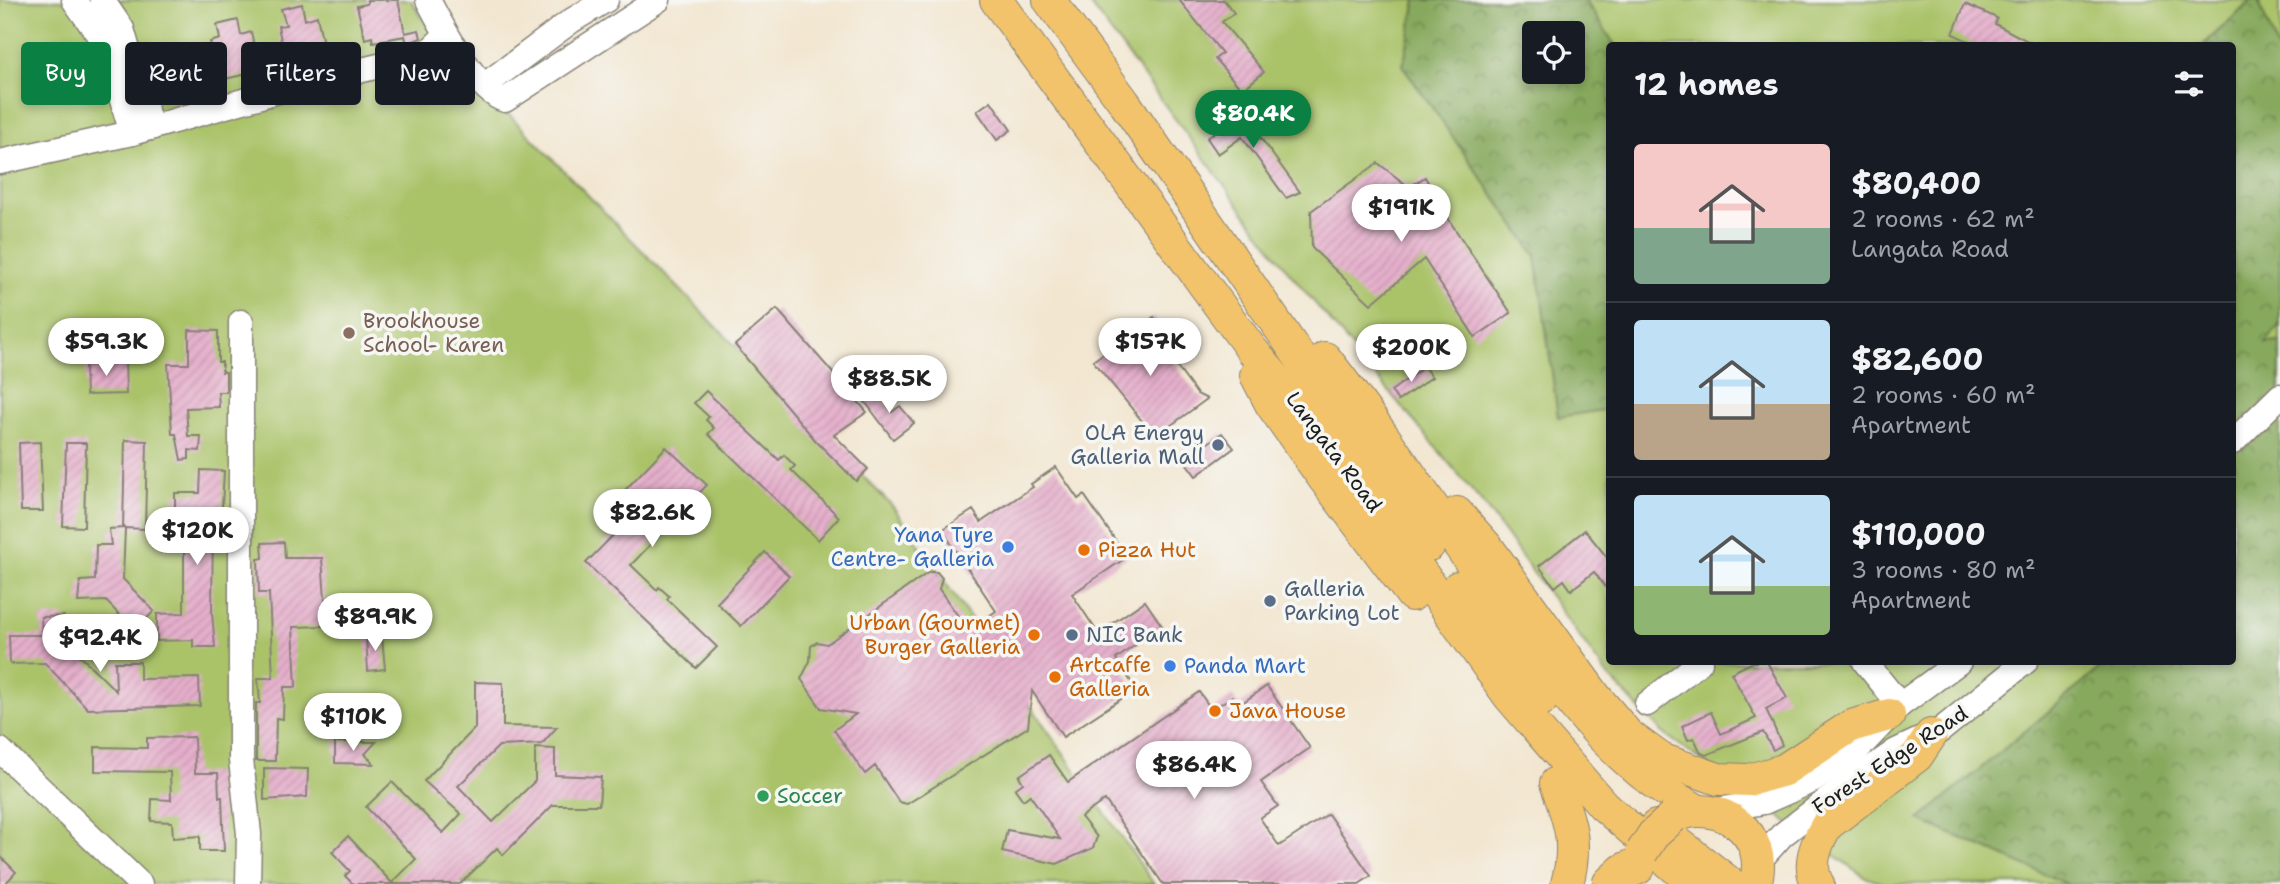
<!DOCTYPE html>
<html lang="en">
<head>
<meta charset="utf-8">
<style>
  :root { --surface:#171b24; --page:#242831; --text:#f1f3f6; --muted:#9ea1a6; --line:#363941; --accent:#0b8043 }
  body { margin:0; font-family:"Shantell Sans",sans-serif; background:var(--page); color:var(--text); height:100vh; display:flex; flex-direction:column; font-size:26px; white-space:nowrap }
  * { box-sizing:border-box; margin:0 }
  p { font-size:23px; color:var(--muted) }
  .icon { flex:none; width:38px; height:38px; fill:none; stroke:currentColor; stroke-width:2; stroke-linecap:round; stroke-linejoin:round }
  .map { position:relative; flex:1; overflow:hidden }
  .side { position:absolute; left:1606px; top:42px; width:630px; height:623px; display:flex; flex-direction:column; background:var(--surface); border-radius:7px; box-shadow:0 4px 10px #0003 }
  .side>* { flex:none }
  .hud { position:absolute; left:21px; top:42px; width:665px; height:63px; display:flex; gap:14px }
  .tools { position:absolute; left:1522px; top:21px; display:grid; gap:14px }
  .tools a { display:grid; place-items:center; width:63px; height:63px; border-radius:7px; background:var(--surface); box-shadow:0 4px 10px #0003; font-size:35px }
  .price { position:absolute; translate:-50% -60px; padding:0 16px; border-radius:24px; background:#fff; color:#222; font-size:23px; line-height:46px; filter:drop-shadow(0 2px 4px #0008) }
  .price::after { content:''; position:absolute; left:50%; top:42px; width:21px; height:16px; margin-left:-10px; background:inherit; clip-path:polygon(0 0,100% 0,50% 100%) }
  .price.on { background:var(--accent); color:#fff }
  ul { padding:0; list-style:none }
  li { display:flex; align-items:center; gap:21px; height:175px; padding:0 28px }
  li+li { border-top:2px solid var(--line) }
  li span { display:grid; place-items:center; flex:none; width:196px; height:140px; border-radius:7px; color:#555 }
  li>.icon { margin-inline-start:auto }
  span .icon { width:84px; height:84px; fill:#fffc; stroke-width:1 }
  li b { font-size:30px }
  h2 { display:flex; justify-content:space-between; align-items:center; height:84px; padding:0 28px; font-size:30px }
  .pill { padding:0 24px; border-radius:7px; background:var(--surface); box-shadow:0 4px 10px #0003; font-size:24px; line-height:63px }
  .pill.on { background:var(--accent); color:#fff }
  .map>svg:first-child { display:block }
</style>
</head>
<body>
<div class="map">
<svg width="2280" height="884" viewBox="0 0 2280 884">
  <defs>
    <pattern id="forest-crowns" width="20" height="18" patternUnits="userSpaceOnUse" patternTransform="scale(1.75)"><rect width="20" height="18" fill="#87a95d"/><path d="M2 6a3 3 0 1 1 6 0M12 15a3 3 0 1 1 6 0" fill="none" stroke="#6e894c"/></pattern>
    <pattern id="building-hatch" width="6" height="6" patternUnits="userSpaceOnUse" patternTransform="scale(1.75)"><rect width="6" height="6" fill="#e5afcb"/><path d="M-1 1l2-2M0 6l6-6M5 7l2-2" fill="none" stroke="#c496ae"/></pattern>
  </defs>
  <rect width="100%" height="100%" fill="#f6f6f2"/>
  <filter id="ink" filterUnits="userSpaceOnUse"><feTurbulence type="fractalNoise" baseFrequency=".0143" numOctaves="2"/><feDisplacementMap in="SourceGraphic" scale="14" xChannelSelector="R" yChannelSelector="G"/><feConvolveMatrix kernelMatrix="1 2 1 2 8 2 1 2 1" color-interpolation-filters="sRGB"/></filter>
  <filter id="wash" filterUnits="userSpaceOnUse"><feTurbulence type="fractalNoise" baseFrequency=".00686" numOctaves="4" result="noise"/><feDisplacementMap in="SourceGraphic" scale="28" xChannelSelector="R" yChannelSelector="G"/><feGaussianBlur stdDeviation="1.57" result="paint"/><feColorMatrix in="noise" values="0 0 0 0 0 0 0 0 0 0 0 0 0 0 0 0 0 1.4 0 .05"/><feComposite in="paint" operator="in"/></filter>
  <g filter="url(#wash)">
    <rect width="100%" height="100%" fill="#f2e6d0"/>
    <!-- green -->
    <g fill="#aac369" stroke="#637042" stroke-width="2" fill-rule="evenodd">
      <polygon points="0,0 411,0 436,40 893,507 1154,884 0,884"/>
      <path d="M1087 0H2280V884H1884L1865 877 1663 733 1608 676 1485 506 1288 271ZM1535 33H1573V72H1535ZM1610 46H2233V662H1610Z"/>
    </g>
    <!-- forest -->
    <g fill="url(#forest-crowns)" stroke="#52623c" stroke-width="2" fill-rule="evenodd">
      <path d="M1416 0H1585L1615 45 1610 46V409L1558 417 1536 256 1403 66ZM1573 33V72H1535V33Z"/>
      <polygon points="2252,0 2258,0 2280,55 2280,324 2266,343 2280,342 2280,884 2067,884 1919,820 2108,662 2233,662 2233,46 2203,45"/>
    </g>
    <g id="blocks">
      <!-- building -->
      <g fill="url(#building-hatch)">
        <polygon points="367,0 398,0 405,33 419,30 421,38 407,44 405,36 373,42 372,37 365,39 357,6 367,4"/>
        <polygon points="1179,0 1224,0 1234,13 1222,22 1264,72 1242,90 1215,59 1222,53"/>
        <polygon points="302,4 305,20 317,16 324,48 318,50 320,57 286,64 278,26 286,25 281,9"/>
        <polygon points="1965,4 1997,18 1995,24 2037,46 1979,46 1953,34"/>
        <polygon points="238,20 241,35 251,32 260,71 225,79 224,74 218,75 210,42 220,39 217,25"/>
        <polygon points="991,101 1011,130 997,140 977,111"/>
        <polygon points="1241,111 1300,192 1286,198 1242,137 1218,154 1207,138"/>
        <polygon points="1378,163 1409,187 1425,177 1451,223 1511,313 1475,337 1424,259 1371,304 1312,248 1311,211"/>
        <polygon points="777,309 867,412 834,435 868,469 856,481 816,441 735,345"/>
        <polygon points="1154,317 1176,351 1169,356 1197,394 1207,399 1155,437 1093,361"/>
        <polygon points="189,330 218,331 218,362 222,362 222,372 226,372 226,392 218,392 219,407 186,408 188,436 201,436 200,451 189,450 189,459 181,460 176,434 172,434 168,364 189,364"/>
        <polygon points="93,360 125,360 126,394 86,395 85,365 94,365"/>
        <polygon points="1424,367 1432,377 1398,401 1391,391"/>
        <polygon points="876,390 892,412 900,406 914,423 893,439 863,399"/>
        <polygon points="706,391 779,460 784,455 795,466 791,470 839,517 818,540 708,434 714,428 706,420 709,417 694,403"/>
        <polygon points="1222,433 1234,448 1196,476 1184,460"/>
        <polygon points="125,440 147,441 145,529 125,528 123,579 154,611 135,631 106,601 78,602 80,581 95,580 96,545 111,545 109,529 123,528"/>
        <polygon points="40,442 43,511 21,511 19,443"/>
        <polygon points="66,443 86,443 84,527 63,526"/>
        <polygon points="666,447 707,485 631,565 657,590 659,587 669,596 667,599 717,647 696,668 586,563 622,526 606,510"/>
        <polygon points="1056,467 1078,499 1084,495 1127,557 1072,594 1098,633 1145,601 1162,626 1116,659 1136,689 1063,737 1032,691 1028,727 907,804 899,802 875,766 865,774 834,730 856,714 821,708 801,679 810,661 811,646 817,642 827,644 929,572 937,572 942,578 939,589 968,630 996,611 942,530 973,510 981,522 1033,487 1031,484"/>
        <polygon points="201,470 224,471 221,525 213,524 212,613 215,647 193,647 193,640 157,641 157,614 184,613 184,543 198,543 199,513 175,513 175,493 200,493"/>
        <polygon points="1585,530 1610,561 1610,593 1594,572 1571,590 1564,580 1555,587 1539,566"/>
        <polygon points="284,542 285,558 322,558 327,626 293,627 296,687 284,687 283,719 276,718 275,761 256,761 256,703 260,703 258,678 273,678 269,593 259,593 258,559 263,558 262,543"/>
        <polygon points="765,552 789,576 741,626 717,603"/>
        <polygon points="64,616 64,640 116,691 115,662 140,662 140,679 199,678 200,706 88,709 45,663 10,664 9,635 42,635 41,617"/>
        <polygon points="382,636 385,669 368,671 366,637"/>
        <polygon points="1753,662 1767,662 1787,698 1766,709 1782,745 1773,750 1763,732 1706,755 1701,753 1694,738 1688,740 1682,726 1711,712 1721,734 1756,718 1731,673"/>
        <polygon points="475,682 503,683 503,726 557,727 542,744 499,746 458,786 493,822 535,781 535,748 555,749 555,775 601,777 599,805 553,805 503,855 497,848 460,884 353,884 345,876 350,871 332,852 348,836 392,883 416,859 366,807 392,782 443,833 461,814 424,781 475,728"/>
        <polygon points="1267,686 1310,748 1261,782 1278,806 1260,818 1279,846 1328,814 1371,876 1359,884 1163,884 1105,800 1081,817 1097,837 1093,848 1057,864 1002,852 1007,830 1060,839 1030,795 1023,800 1015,789 1023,783 1019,776 1049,755 1068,782 1199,692 1212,710 1232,696 1239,705"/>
        <polygon points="194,737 195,773 218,773 219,797 222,797 224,851 200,851 200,836 173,838 172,822 151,821 152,799 171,800 170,772 95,771 95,747 147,748 147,738"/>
        <polygon points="335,742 376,742 365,754 374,764 335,763"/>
        <polygon points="264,768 308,769 307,797 264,800"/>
        <polygon points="0,856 16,872 5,884 0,884"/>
      </g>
    </g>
  </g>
  <g filter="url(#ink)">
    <use href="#blocks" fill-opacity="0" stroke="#878176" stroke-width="2"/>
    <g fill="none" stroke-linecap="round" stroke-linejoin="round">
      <defs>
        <g id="minor">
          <polyline points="74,0 105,44 132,133"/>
          <polyline points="102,0 122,29 151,128"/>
          <path d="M428 0C441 25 477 93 505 100L658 0"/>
          <polyline points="485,85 571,21 606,0"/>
          <polyline points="0,162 132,133 299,85 425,55 446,35"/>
          <polyline points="241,322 241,760 249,834 248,884"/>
          <polyline points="2233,442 2280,396"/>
          <polyline points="1865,662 1900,705"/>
          <polyline points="1647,704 1700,662"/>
          <polyline points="0,750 140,884"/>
          <polyline points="1712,811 1764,802 1814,780 1858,749 1900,705 1959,662"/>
          <polyline points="1759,861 1782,835 1843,788 1896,751 1941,730 2025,662"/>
        </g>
        <g id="major">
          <polyline points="996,0 1252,350 1326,439 1509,696 1603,805 1694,884"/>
          <polyline points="1049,0 1124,102 1429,545"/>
          <path d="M1325 358C1382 431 1433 508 1486 584 1545 669 1602 759 1695 809"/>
          <polyline points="1256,375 1271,404 1322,476 1412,595"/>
          <polyline points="1457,513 1488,548 1595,696 1628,735 1661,759 1718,779 1749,780 1784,770 1851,726 1889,715"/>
          <polyline points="1458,587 1541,701"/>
          <path d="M1556 783C1570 822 1578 843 1567 884"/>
          <path d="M1675 816C1720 797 1771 834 1755 884"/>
          <polyline points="1656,826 1731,884"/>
          <path d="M1818 884C1806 865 1817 842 1827 825L1917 756 1931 735"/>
        </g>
        <polyline id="highway" points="1611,884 1624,872 1637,866"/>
      </defs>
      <!-- minor casing -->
      <use href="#minor" stroke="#878176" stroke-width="27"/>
      <!-- major casing -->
      <use href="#major" stroke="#878176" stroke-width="34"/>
      <!-- highway casing -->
      <use href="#highway" stroke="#878176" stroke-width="39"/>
      <!-- minor -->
      <use href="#minor" stroke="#fff" stroke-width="24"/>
      <!-- major -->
      <use href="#major" stroke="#f2c36a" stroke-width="32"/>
      <!-- highway -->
      <use href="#highway" stroke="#f2c36a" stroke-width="37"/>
      <defs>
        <polyline id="major-bridge" points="1642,852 1653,835 1673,817"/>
      </defs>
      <!-- major-bridge casing -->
      <use href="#major-bridge" stroke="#878176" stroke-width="34" stroke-linecap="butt"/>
      <!-- major-bridge -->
      <use href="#major-bridge" stroke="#f2c36a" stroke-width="32"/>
    </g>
  </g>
  <!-- markers -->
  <circle fill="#8d6e63" stroke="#f6f6f2" stroke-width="2.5" cx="349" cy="333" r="7"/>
  <g fill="#5c6f8a" stroke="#f6f6f2" stroke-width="2.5">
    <circle cx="1218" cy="445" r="7"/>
    <circle cx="1270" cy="601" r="7"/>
    <circle cx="1072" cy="635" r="7"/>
  </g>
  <g fill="#3f7fe0" stroke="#f6f6f2" stroke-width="2.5">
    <circle cx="1008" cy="547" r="7"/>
    <circle cx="1170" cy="666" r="7"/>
  </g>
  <g fill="#e8710a" stroke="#f6f6f2" stroke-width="2.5">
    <circle cx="1084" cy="550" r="7"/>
    <circle cx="1034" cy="635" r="7"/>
    <circle cx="1055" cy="677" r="7"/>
    <circle cx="1215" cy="711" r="7"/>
  </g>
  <circle fill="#2e9e5b" stroke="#f6f6f2" stroke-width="2.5" cx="763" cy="796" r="7"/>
  <g text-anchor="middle" stroke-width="7" stroke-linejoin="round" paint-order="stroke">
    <!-- education labels -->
    <g font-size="21" fill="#785e54" stroke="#f6f6f2" text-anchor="start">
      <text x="363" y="328">Brookhouse<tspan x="363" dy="24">School- Karen</tspan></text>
    </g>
    <!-- service labels -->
    <g font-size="21" fill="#4e5e75" stroke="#f6f6f2" text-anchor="start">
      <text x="1204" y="440" text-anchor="end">OLA Energy<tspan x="1204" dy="24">Galleria Mall</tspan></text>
      <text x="1284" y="596">Galleria<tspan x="1284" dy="24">Parking Lot</tspan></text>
      <text x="1086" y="642">NIC Bank</text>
    </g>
    <!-- street labels -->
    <g font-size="21" fill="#1c1c1c" stroke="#f6f6f2">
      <text transform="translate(1334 452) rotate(53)" y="7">Langata Road</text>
      <text transform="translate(1890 760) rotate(-33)" y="7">Forest Edge Road</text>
    </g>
    <!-- shop labels -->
    <g font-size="21" fill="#366cbe" stroke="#f6f6f2" text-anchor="end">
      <text x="994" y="542">Yana Tyre<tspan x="994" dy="24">Centre- Galleria</tspan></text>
      <text x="1184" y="673" text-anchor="start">Panda Mart</text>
    </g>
    <!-- food labels -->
    <g font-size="21" fill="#c56008" stroke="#f6f6f2" text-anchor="start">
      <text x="1098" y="557">Pizza Hut</text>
      <text x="1020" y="630" text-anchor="end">Urban (Gourmet)<tspan x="1020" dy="24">Burger Galleria</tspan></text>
      <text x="1069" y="672">Artcaffe<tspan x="1069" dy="24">Galleria</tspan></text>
      <text x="1229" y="718">Java House</text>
    </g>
    <!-- leisure labels -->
    <g font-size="21" fill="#27864d" stroke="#f6f6f2" text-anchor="start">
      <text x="777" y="803">Soccer</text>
    </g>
  </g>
</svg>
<div class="tools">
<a><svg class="icon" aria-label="locate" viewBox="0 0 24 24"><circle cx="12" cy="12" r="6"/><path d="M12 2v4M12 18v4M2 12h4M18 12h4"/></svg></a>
</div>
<b class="price on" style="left:1253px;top:150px">$80.4K</b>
<b class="price" style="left:1401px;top:244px">$191K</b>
<b class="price" style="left:106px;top:378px">$59.3K</b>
<b class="price" style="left:1150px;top:378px">$157K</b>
<b class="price" style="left:1411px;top:384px">$200K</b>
<b class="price" style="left:889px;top:415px">$88.5K</b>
<b class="price" style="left:652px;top:549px">$82.6K</b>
<b class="price" style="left:197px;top:567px">$120K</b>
<b class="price" style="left:375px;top:653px">$89.9K</b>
<b class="price" style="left:100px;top:674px">$92.4K</b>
<b class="price" style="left:353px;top:753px">$110K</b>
<b class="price" style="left:1194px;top:801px">$86.4K</b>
<div class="hud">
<a class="pill on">Buy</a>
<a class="pill">Rent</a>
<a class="pill">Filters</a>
<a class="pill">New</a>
</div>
<section class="side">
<h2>12 homes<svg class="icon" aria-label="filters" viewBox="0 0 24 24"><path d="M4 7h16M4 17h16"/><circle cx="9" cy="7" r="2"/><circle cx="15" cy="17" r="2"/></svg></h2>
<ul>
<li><span style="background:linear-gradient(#f6c9c9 60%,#7fa58c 0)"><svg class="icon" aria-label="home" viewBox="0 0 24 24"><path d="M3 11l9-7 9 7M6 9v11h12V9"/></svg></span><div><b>$80,400</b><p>2 rooms · 62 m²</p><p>Langata Road</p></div></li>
<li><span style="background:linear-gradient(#bfe0f5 60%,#b9a48a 0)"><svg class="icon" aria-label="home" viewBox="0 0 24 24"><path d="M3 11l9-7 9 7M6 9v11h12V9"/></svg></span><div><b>$82,600</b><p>2 rooms · 60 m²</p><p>Apartment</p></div></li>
<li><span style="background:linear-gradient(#bfe0f5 65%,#8fb573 0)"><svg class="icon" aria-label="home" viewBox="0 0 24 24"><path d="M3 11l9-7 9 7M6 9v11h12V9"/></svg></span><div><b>$110,000</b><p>3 rooms · 80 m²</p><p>Apartment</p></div></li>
</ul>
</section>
</div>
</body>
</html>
